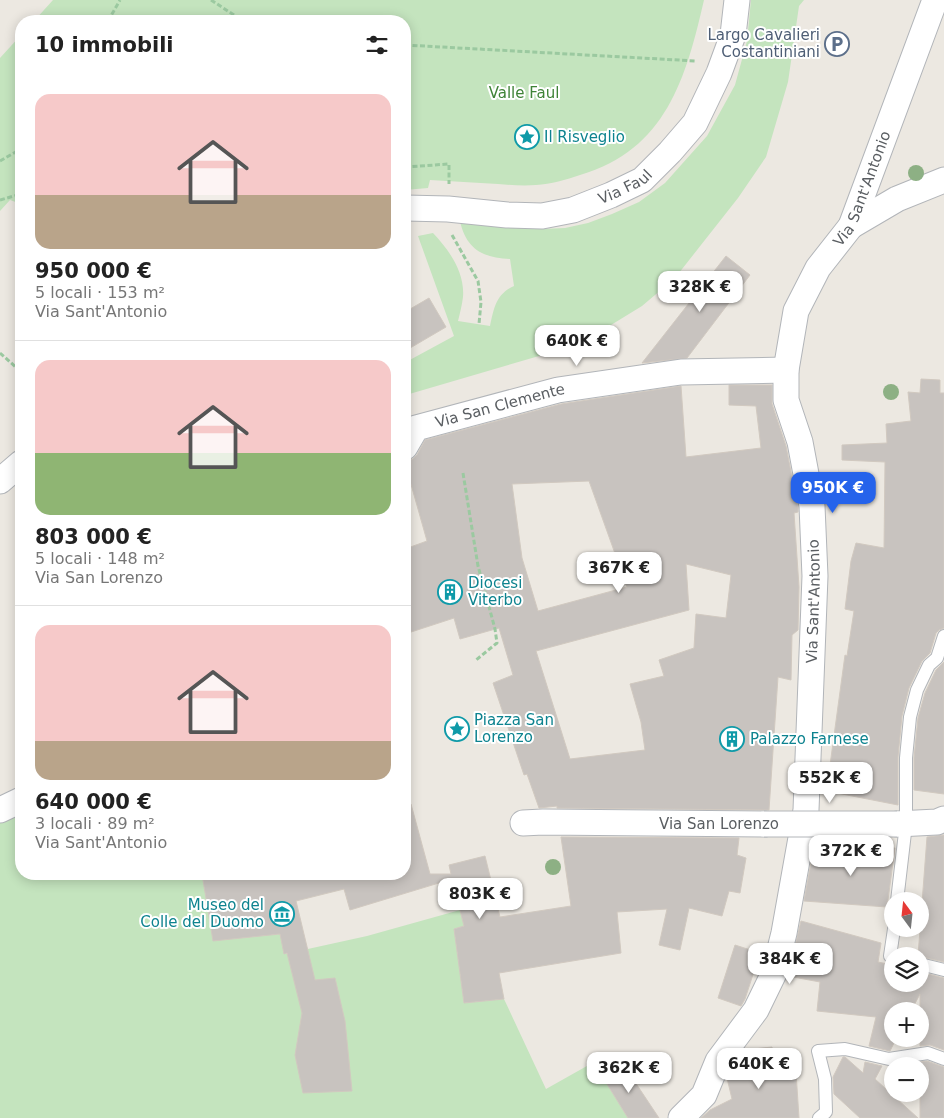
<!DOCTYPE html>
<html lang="it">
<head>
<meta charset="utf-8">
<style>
  :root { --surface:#fff; --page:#f2f2f2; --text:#222; --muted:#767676; --line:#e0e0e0; --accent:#2563eb }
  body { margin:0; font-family:"DejaVu Sans",sans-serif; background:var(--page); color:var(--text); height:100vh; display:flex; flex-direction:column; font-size:19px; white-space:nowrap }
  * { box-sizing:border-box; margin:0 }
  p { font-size:16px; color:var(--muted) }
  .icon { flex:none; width:28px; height:28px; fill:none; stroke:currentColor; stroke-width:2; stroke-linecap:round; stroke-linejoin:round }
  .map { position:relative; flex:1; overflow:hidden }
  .sheet { position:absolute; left:15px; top:15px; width:396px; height:865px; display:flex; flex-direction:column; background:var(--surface); border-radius:20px; box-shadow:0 2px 12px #0003 }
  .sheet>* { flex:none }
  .needle { width:32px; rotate:345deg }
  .tools { position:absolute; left:884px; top:892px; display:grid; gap:10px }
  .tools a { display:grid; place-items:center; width:45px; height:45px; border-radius:50%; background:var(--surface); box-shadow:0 2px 12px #0003; font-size:25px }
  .price { position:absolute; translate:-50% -42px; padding:0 11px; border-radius:10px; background:#fff; color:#222; font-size:16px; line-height:32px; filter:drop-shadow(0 1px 2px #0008) }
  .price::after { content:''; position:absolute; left:50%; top:30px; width:15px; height:11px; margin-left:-8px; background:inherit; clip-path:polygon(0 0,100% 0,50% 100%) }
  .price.on { background:var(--accent); color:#fff }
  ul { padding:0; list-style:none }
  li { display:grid; align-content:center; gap:10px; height:265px; padding:0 20px }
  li+li { border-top:1px solid var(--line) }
  li span { display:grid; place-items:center; height:155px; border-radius:15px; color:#555 }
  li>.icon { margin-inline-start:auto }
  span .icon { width:90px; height:90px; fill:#fffc; stroke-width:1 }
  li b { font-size:21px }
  h2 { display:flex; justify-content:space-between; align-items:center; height:60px; padding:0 20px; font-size:21px }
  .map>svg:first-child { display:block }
</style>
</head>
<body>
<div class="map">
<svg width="944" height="1118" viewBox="0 0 944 1118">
  <rect width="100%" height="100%" fill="#ece8e1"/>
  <!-- green -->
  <g fill="#c4e4be">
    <path d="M53 0H704C686 78 666 150 580 175 566 180 551 184 536 185 523 186 511 185 498 184 475 183 452 181 430 180L428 188 405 190V21H34Z"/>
    <path d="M751 0H804L799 6 788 82 766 157 738 198 675 278 642 306 611 325 563 349 406 395V362L454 336 418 236 433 233C449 250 465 272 463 297 462 305 460 313 458 321L490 326C494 308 496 294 514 286L510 259C483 258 466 249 460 221L503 227 542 229 565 228 588 223 612 214 639 202 665 183 707 136 735 85 747 41Z"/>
    <polygon points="21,35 21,204 10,200 0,211 0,58"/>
    <polygon points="21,812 21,874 193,874 203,878 214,940 280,934 285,954 367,936 460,910 464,926 454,929 464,1003 504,999 546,1089 594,1062 628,1118 0,1118 0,821"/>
  </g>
  <!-- building -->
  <g fill="#c8c3bf" stroke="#d1c9c0" fill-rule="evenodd">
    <polygon points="726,256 750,275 687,358 642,363"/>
    <polygon points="429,298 446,327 405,351 405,312"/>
    <polygon points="921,379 940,380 940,393 944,393 944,628 939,630 936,633 930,653 922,661 909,688 902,716 898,757 898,805 837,793 838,789 827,787 845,655 847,656 854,611 845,609 851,561 856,543 884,548 885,462 842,460 842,445 887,443 886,424 911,421 908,392 920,393"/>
    <path d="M729 385H772V404L786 446 798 508V512L794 513 799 587 798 630 792 635 791 680 778 677 769 810 557 808V806L539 808 527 774 524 775 493 683 513 675 499 628 460 639 454 618 405 634V569L410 567 405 553V549L427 541 405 463 406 461 413 459 417 455 425 440 561 404 681 386 686 457 761 448 756 406 729 405ZM589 481 627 587 538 611 522 558 512 484ZM686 564 731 575 726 618 696 614 694 648 659 660 664 676 630 684 641 722 645 750 570 759 536 651 689 610Z"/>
    <polygon points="944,662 944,794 914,790 914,758 918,718 925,693 936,670"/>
    <polygon points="411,804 430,874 451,874 449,865 485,856 500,917 571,906 561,837 739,838 737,855 746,858 740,893 729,891 722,916 689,908 680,950 659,945 667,909 617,912 621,953 499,973 504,999 464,1003 454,929 464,926 452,879 350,910 344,889 296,901 315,980 335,978 345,1021 352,1091 303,1093 295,1055 302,1013 287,953 284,954 280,934 213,941 202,874 405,874 405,805"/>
    <polygon points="944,835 944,962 918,956 927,837"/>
    <polygon points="895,848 887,907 804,901 813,852"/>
    <polygon points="801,921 881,943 878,962 892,965 892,984 920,984 920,972 944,978 944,1050 930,1045 920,1046 920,994 911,1011 892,1011 892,1039 896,1039 890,1051 869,1046 876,1017 817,1011 820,982 788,976"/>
    <polygon points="735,945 760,953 745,999 741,1006 718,998"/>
    <polygon points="772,1047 775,1076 796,1072 799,1118 701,1118 710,1110 732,1099 727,1078 731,1068 738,1058 740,1058 740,1055 744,1050"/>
    <polygon points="843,1057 845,1057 863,1073 865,1062 882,1066 875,1079 918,1118 860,1118 834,1094 833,1077"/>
    <polygon points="927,1061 944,1067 944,1118 920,1118 920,1062"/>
    <polygon points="625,1063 633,1079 659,1118 628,1118 602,1076"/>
  </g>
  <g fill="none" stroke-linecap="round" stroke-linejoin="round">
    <defs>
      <g id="service">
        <polyline points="897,901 906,824 906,758 910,717 917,690 929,665 937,658 944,636"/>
        <polyline points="893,956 890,956 894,929"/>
        <polyline points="920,964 944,970"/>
        <polyline points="819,1118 826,1112 825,1079 818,1051 845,1049 889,1059 928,1053 944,1059"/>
      </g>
      <g id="minor">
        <path id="s1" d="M405 208 448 209 507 215 542 216 573 210 611 195 642 180 670 152 695 123 719 73 733 35 737 0"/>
        <polyline points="851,226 897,199 944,180"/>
        <path id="s2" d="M405 447 416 428 558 390 681 372 786 370"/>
        <polyline points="0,481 21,463"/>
        <polyline points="0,810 21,800"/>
        <polyline points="523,823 543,822 764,824"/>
        <polyline points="897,824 937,822 944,819"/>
        <path id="s3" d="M681 1118 704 1095 718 1061 756 1010 774 973 784 933 806 810 815 576 812 506 800 442 786 400V370L796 311 818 268 851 226 935 0"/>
      </g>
    </defs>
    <!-- service casing -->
    <use href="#service" stroke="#b2b5b9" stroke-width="14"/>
    <!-- minor casing -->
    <use href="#minor" stroke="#b2b5b9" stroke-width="27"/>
    <!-- path -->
    <g stroke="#9bc9a0" stroke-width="3" stroke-dasharray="5 2.5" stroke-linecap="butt">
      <polyline points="211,0 243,21"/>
      <polyline points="108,21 120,0"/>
      <polyline points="405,45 696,61"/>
      <polyline points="0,161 21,149"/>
      <polyline points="405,167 449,164 449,184"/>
      <polyline points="0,200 21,194"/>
      <polyline points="452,235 478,281 481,302 479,324"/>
      <polyline points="0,353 18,369"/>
      <polyline points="463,473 478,566 495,629 497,643 476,660"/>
    </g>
    <!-- service -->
    <use href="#service" stroke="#fff" stroke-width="12"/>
    <!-- minor -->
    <use href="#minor" stroke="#fff" stroke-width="25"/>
    <defs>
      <polyline id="minor-bridge" points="764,824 897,824"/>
    </defs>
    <!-- minor-bridge casing -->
    <use href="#minor-bridge" stroke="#b2b5b9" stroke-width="27" stroke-linecap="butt"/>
    <!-- minor-bridge -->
    <use href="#minor-bridge" stroke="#fff" stroke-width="25"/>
  </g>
  <!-- trees -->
  <g fill="#8db084">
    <circle cx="916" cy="173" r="8"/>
    <circle cx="891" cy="392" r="8"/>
    <circle cx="553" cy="867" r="8"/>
  </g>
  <!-- icons -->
  <defs>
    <symbol id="parking-ring" viewBox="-11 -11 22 22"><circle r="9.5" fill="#fff" stroke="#5c6f8a" stroke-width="1.5"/><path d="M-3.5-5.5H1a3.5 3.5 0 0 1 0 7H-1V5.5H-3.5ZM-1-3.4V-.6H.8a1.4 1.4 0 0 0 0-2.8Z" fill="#5c6f8a"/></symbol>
    <symbol id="sight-ring" viewBox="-11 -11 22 22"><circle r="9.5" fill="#fff" stroke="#0f9aa8" stroke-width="1.5"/><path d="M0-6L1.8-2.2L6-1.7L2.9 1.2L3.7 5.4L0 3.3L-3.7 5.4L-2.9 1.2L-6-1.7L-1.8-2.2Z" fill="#0f9aa8"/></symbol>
    <symbol id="building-ring" viewBox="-11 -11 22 22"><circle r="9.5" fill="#fff" stroke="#0f9aa8" stroke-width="1.5"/><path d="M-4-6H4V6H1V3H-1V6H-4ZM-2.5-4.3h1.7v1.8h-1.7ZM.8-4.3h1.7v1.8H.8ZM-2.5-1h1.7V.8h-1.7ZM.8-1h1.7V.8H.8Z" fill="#0f9aa8"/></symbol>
    <symbol id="museum-ring" viewBox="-11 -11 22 22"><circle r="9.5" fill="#fff" stroke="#0f9aa8" stroke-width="1.5"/><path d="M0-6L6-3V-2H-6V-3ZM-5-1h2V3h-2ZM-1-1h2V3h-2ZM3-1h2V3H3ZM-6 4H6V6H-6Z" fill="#0f9aa8"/></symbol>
  </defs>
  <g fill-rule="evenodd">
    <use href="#parking-ring" x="823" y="30" width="28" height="28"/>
    <use href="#sight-ring" x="513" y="123" width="28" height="28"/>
    <use href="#building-ring" x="436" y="578" width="28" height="28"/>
    <use href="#sight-ring" x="443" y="715" width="28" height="28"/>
    <use href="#building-ring" x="718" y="725" width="28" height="28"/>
    <use href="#museum-ring" x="268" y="900" width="28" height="28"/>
  </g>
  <g text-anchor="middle" stroke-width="4" stroke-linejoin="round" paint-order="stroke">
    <!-- service labels -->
    <g font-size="15" fill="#4e5e75" stroke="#fff" text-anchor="end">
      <text x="820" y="40">Largo Cavalieri<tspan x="820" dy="17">Costantiniani</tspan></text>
    </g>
    <!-- park labels -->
    <g font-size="15" fill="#3f8337" stroke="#fff">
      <text x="524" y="98">Valle Faul</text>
    </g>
    <!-- culture labels -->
    <g font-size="15" fill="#0d838f" stroke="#fff" text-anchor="start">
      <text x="544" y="142">Il Risveglio</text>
      <text x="468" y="588">Diocesi<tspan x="468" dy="17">Viterbo</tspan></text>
      <text x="474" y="725">Piazza San<tspan x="474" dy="17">Lorenzo</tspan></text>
      <text x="750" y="744">Palazzo Farnese</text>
      <text x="264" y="910" text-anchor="end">Museo del<tspan x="264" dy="17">Colle del Duomo</tspan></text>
    </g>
    <!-- street labels -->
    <g font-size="15" fill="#5a5e62" stroke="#fff">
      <text dy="5" stroke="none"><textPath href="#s1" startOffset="226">Via Faul</textPath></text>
      <text dy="5" stroke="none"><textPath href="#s3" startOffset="984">Via Sant'Antonio</textPath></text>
      <text dy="5" stroke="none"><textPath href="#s2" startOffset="109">Via San Clemente</textPath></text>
      <text dy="5" stroke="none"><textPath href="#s3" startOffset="549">Via Sant'Antonio</textPath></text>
      <text x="719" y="829">Via San Lorenzo</text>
    </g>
  </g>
</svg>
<div class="tools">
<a><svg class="needle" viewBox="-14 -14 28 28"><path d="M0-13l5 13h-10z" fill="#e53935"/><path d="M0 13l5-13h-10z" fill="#767676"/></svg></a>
<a><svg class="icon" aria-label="layers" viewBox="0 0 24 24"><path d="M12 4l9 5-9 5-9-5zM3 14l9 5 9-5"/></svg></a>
<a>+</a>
<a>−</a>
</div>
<b class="price" style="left:700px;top:313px">328K €</b>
<b class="price" style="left:577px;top:367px">640K €</b>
<b class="price on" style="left:833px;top:514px">950K €</b>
<b class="price" style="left:619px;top:594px">367K €</b>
<b class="price" style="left:830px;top:804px">552K €</b>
<b class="price" style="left:851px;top:877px">372K €</b>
<b class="price" style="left:480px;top:920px">803K €</b>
<b class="price" style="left:790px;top:985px">384K €</b>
<b class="price" style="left:759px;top:1090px">640K €</b>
<b class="price" style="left:629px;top:1094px">362K €</b>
<section class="sheet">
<h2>10 immobili<svg class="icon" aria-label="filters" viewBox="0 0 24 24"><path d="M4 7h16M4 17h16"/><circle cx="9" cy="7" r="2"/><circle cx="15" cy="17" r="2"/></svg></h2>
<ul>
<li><span style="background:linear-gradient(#f6c9c9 65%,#b9a48a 0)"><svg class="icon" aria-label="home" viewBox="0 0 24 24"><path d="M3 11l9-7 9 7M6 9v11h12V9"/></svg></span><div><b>950 000 €</b><p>5 locali · 153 m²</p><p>Via Sant'Antonio</p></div></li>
<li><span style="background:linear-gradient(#f6c9c9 60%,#8fb573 0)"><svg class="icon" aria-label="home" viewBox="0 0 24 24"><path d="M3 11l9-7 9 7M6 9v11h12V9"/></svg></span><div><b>803 000 €</b><p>5 locali · 148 m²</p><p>Via San Lorenzo</p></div></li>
<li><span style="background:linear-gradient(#f6c9c9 75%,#b9a48a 0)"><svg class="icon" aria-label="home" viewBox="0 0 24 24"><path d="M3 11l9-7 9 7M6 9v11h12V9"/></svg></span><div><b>640 000 €</b><p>3 locali · 89 m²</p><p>Via Sant'Antonio</p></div></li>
</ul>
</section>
</div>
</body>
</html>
